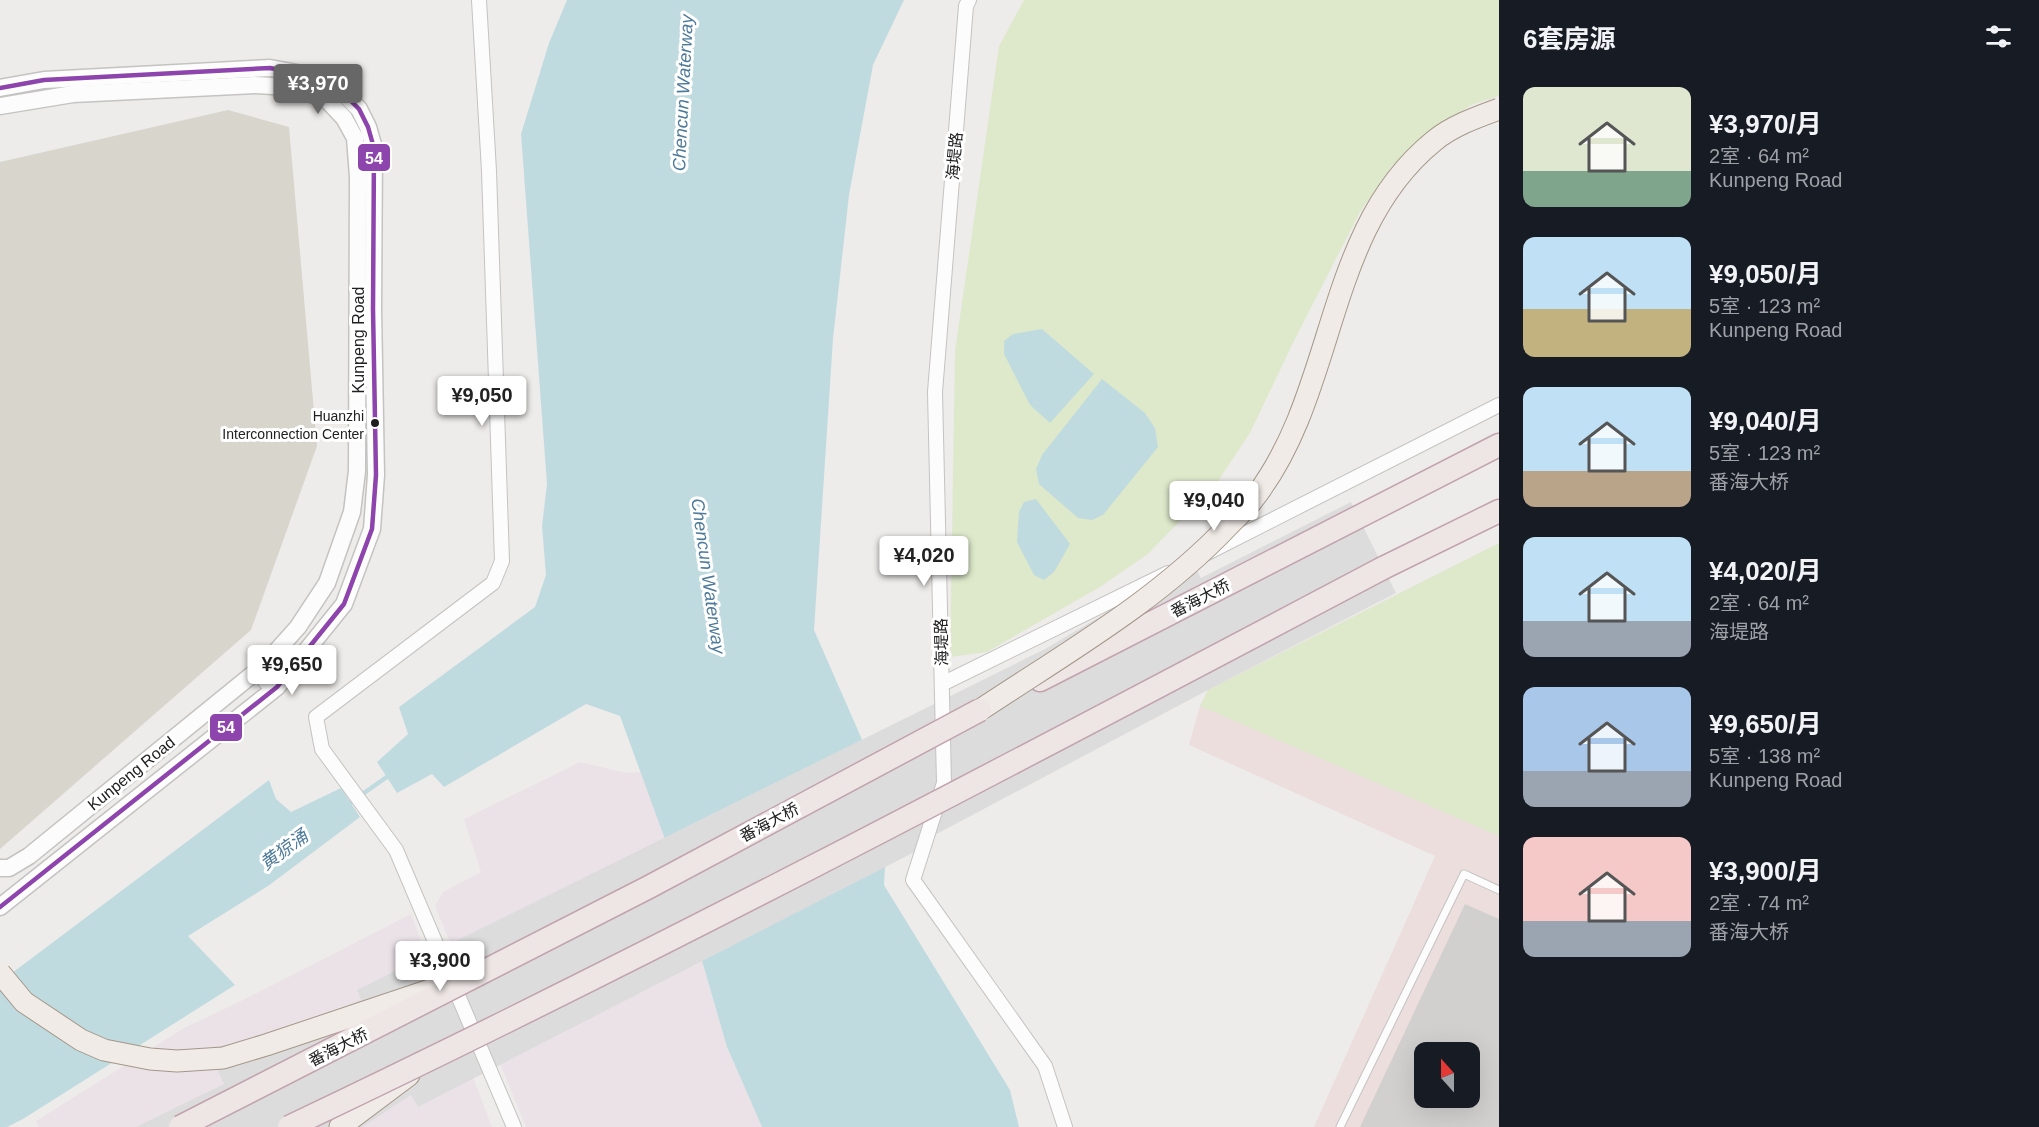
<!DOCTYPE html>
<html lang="zh">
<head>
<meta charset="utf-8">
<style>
  :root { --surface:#171b24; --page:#242831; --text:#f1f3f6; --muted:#9ea1a6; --accent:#686767 }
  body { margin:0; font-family:Helvetica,"Noto Sans SC",sans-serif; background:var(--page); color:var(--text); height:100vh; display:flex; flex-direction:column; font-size:22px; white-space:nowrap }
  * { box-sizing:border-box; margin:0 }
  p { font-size:20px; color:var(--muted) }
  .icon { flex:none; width:33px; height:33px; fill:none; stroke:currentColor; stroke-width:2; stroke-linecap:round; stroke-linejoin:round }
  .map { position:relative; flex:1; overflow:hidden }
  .sheet { display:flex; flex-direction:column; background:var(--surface); width:540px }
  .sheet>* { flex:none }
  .needle { width:39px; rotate:339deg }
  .tools { position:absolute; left:1414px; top:1042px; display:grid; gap:12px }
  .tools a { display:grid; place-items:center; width:66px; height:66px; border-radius:12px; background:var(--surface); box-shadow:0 6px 24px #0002; font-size:30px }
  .price { position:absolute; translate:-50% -51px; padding:0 14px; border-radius:6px; background:#fff; color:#222; font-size:20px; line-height:39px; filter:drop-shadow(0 2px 3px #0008) }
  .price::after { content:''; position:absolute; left:50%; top:36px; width:18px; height:14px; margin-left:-9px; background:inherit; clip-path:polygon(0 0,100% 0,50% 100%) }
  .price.active { background:var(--accent); color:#fff }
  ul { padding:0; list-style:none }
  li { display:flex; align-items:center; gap:18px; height:150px; padding:0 24px }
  li span { display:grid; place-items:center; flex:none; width:168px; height:120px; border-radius:12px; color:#555 }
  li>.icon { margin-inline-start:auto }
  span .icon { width:72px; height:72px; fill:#fffc; stroke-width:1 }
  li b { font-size:26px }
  h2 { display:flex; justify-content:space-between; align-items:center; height:72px; padding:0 24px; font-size:26px }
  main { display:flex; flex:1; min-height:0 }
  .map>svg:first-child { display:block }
</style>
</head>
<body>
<main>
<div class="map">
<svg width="1499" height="1127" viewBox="0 0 1499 1127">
  <rect width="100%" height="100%" fill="#eeecea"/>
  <!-- commercial -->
  <path fill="#ebdedd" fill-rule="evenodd" d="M1499 543V1127H1314L1435 856 1189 745 1200 706 1208 690ZM1425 1053H1470V1098H1425Z"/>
  <!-- industrial -->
  <g fill="#ebe2e8">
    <polygon points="580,762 627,773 641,772 674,864 727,1047 762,1127 526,1127 435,906 443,892 481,872 464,819"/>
    <polygon points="411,914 492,1127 39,1127 36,1121 184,1028 245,999"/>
  </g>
  <!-- construction -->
  <polygon fill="#d7d5cc" points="228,110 289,127 317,446 251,630 0,849 0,162"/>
  <!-- grass -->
  <g fill="#dee9cb">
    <polygon points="1024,0 1499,0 1499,96 1471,105 1423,137 1391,167 1360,212 1294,341 1250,433 1216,484 1148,554 1100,587 987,652 950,657 955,351 999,46"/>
    <polygon points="1499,543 1499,836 1200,706 1208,690"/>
  </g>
  <!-- water -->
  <g fill="#c0dbdf">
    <polygon points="567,0 904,0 873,65 849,195 833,339 814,630 889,801 884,885 1010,1090 1019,1127 762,1127 727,1047 674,864 620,716 586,704 444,787 432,774 397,793 377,762 408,734 399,707 535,607 546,575 542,526 547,484 521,134 549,43"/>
    <polygon points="1042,329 1094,374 1050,423 1030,405 1004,354 1004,341 1013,334"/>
    <polygon points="1102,379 1145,413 1155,428 1158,447 1103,515 1092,520 1078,518 1039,484 1036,469 1042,455"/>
    <polygon points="1036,499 1070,544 1054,572 1044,580 1034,575 1017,542 1019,512 1024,502"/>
    <polygon points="269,780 276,799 291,812 341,788 360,817 268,886 188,936 235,985 23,1119 7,1127 0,1127 0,982"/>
  </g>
  <!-- pier -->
  <polygon fill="#dddcdc" points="1351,502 1396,593 1208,690 931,837 932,843 418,1107 411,1095 362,1127 136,1127 224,1084 207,1048 242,1042 292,1027 361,1000 357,990 1045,649 1135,596 1188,554 1201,578"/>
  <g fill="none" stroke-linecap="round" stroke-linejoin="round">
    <!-- stream -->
    <polyline stroke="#c0dbdf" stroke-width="4.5" points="347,805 391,774"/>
  </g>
  <!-- building -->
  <path fill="#d2d0ce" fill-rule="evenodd" d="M1465 904 1499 919V1127H1360ZM1425 1053H1470V1098H1425Z"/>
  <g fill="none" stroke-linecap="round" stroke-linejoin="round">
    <defs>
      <g id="service">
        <polyline points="255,674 270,693"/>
        <polyline points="1340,1127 1464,874 1499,890"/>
      </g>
      <g id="minor">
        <polyline points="479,0 489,171 502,561 493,583 316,717 322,749 396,850 514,1127"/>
        <polyline points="969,0 966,6 935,392 944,783 913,880 1045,1066 1065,1127"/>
        <polyline points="1207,553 1499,405"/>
        <polyline points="942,684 1168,573"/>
      </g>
      <g id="tertiary">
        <polyline points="0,88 44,80 270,68 314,76 339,89 359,109 368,127 374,148 373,309 376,475 372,529 344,604 277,687 0,907"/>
        <polyline points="0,106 73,94 255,85 291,87 326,99 344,118 355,138 358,176 357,471 352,512 327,583 298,627 264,665 29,856 9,868 0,868"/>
      </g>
      <polyline id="primary" points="340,1127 409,1075"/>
      <g id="trunk">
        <polyline points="1383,568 1499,511"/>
        <polyline points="1040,680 1499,445"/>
      </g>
    </defs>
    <!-- service casing -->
    <use href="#service" stroke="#c4c3c2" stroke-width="9"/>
    <!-- minor casing -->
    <use href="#minor" stroke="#c4c3c2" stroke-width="16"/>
    <!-- tertiary casing -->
    <use href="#tertiary" stroke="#c4c3c2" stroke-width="19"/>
    <!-- primary casing -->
    <use href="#primary" stroke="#a39788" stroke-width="23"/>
    <!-- trunk casing -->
    <use href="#trunk" stroke="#c1a2ae" stroke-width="25"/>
    <!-- service -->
    <use href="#service" stroke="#fcfcfc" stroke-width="7"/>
    <!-- minor -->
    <use href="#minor" stroke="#fcfcfc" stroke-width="14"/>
    <!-- tertiary -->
    <use href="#tertiary" stroke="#fcfcfc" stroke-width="16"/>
    <!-- primary -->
    <use href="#primary" stroke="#f1ebe7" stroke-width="21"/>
    <!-- trunk -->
    <use href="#trunk" stroke="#eee6e5" stroke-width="22"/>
    <defs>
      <g id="primary-bridge">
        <path d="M980 710C1066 653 1159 600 1230 524 1239 515 1248 507 1255 497 1338 389 1324 230 1434 141 1452 126 1477 117 1499 109"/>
        <polyline points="0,973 24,1002 81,1040 104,1050 150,1059 177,1061 223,1058 266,1045 436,988"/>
      </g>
      <g id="trunk-bridge">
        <polyline points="180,1127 649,887 980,710"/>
        <path d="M289 1127C659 951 1021 759 1383 568"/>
      </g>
    </defs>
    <!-- primary-bridge casing -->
    <use href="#primary-bridge" stroke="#a39788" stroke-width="23" stroke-linecap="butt"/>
    <!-- trunk-bridge casing -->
    <use href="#trunk-bridge" stroke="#c1a2ae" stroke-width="25" stroke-linecap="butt"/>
    <!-- primary-bridge -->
    <use href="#primary-bridge" stroke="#f1ebe7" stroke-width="21"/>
    <!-- trunk-bridge -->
    <use href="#trunk-bridge" stroke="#eee6e5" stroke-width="22"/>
    <defs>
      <polyline id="bus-1" points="0,88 44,80 270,68 314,76 339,89 359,109 368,127 374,148 373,309 376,475 372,529 344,604 277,687 0,907"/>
    </defs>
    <!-- bus-1 casing -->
    <use href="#bus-1" stroke="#fff" stroke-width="9"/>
    <!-- bus-1 -->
    <use href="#bus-1" stroke="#8e44ad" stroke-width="4.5"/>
  </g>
  <!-- markers -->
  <circle fill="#202020" stroke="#fff" stroke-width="2" cx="375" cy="423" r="5"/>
  <g text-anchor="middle" stroke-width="6" stroke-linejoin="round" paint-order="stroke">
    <!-- bus labels -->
    <g font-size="14" fill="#202020" stroke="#fff" text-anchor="end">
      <text x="364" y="421">Huanzhi<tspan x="364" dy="18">Interconnection Center</tspan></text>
    </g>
    <!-- street labels -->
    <g font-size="16" fill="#202020" stroke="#fff">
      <text transform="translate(954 156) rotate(-85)" y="6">海堤路</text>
      <text transform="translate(358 340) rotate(-90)" y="6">Kunpeng Road</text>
      <text transform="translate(1200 598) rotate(-27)" y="6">番海大桥</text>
      <text transform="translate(941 642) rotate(-91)" y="6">海堤路</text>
      <text transform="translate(131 773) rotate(-39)" y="6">Kunpeng Road</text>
      <text transform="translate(769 822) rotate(-28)" y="6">番海大桥</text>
      <text transform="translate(338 1047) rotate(-27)" y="6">番海大桥</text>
    </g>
    <!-- water labels -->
    <g font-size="18" font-style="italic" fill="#4d7a9a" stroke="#fff">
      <text transform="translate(683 93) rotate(-87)" y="6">Chencun Waterway</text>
      <text transform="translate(708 576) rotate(82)" y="6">Chencun Waterway</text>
      <text transform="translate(284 850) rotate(-36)" y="6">黄猄涌</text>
    </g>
  </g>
  <g stroke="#fff" stroke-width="2">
    <rect x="357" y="143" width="34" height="29" rx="6" fill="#8e44ad"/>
    <rect x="209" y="713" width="34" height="29" rx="6" fill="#8e44ad"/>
  </g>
  <g font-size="16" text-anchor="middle" font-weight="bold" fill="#fff">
    <text x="374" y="164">54</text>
    <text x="226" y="733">54</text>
  </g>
</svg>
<div class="tools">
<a><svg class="needle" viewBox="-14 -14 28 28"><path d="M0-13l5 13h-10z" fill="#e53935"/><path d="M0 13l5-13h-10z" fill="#9ea1a6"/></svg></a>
</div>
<b class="price active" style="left:318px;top:115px">¥3,970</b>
<b class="price" style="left:482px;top:427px">¥9,050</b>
<b class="price" style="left:1214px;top:532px">¥9,040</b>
<b class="price" style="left:924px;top:587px">¥4,020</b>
<b class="price" style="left:292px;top:696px">¥9,650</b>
<b class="price" style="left:440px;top:992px">¥3,900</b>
</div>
<section class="sheet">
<h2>6套房源<svg class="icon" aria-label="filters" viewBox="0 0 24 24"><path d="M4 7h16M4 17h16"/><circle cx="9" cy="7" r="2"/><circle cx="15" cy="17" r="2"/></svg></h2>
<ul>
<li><span style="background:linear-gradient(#dfe7d0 70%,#7fa58c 0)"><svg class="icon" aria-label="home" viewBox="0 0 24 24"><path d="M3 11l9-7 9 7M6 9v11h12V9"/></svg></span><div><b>¥3,970/月</b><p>2室 · 64 m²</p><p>Kunpeng Road</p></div></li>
<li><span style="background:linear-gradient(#bfe0f5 60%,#c2b280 0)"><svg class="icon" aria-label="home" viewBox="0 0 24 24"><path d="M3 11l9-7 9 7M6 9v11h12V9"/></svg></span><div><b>¥9,050/月</b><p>5室 · 123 m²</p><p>Kunpeng Road</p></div></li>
<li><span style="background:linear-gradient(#bfe0f5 70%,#b9a48a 0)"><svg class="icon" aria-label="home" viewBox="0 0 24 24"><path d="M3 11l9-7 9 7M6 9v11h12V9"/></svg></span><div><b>¥9,040/月</b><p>5室 · 123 m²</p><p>番海大桥</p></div></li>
<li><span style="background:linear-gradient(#bfe0f5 70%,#9aa5b1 0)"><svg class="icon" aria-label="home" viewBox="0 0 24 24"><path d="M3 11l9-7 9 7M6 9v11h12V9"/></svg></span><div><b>¥4,020/月</b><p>2室 · 64 m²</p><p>海堤路</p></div></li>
<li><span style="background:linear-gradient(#a9c7e8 70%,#9aa5b1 0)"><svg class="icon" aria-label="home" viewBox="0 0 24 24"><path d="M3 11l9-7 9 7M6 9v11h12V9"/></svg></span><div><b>¥9,650/月</b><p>5室 · 138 m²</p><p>Kunpeng Road</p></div></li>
<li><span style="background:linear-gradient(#f6c9c9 70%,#9aa5b1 0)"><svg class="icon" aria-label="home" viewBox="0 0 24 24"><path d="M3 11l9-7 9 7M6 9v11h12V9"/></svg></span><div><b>¥3,900/月</b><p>2室 · 74 m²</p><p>番海大桥</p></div></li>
</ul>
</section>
</main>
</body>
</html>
